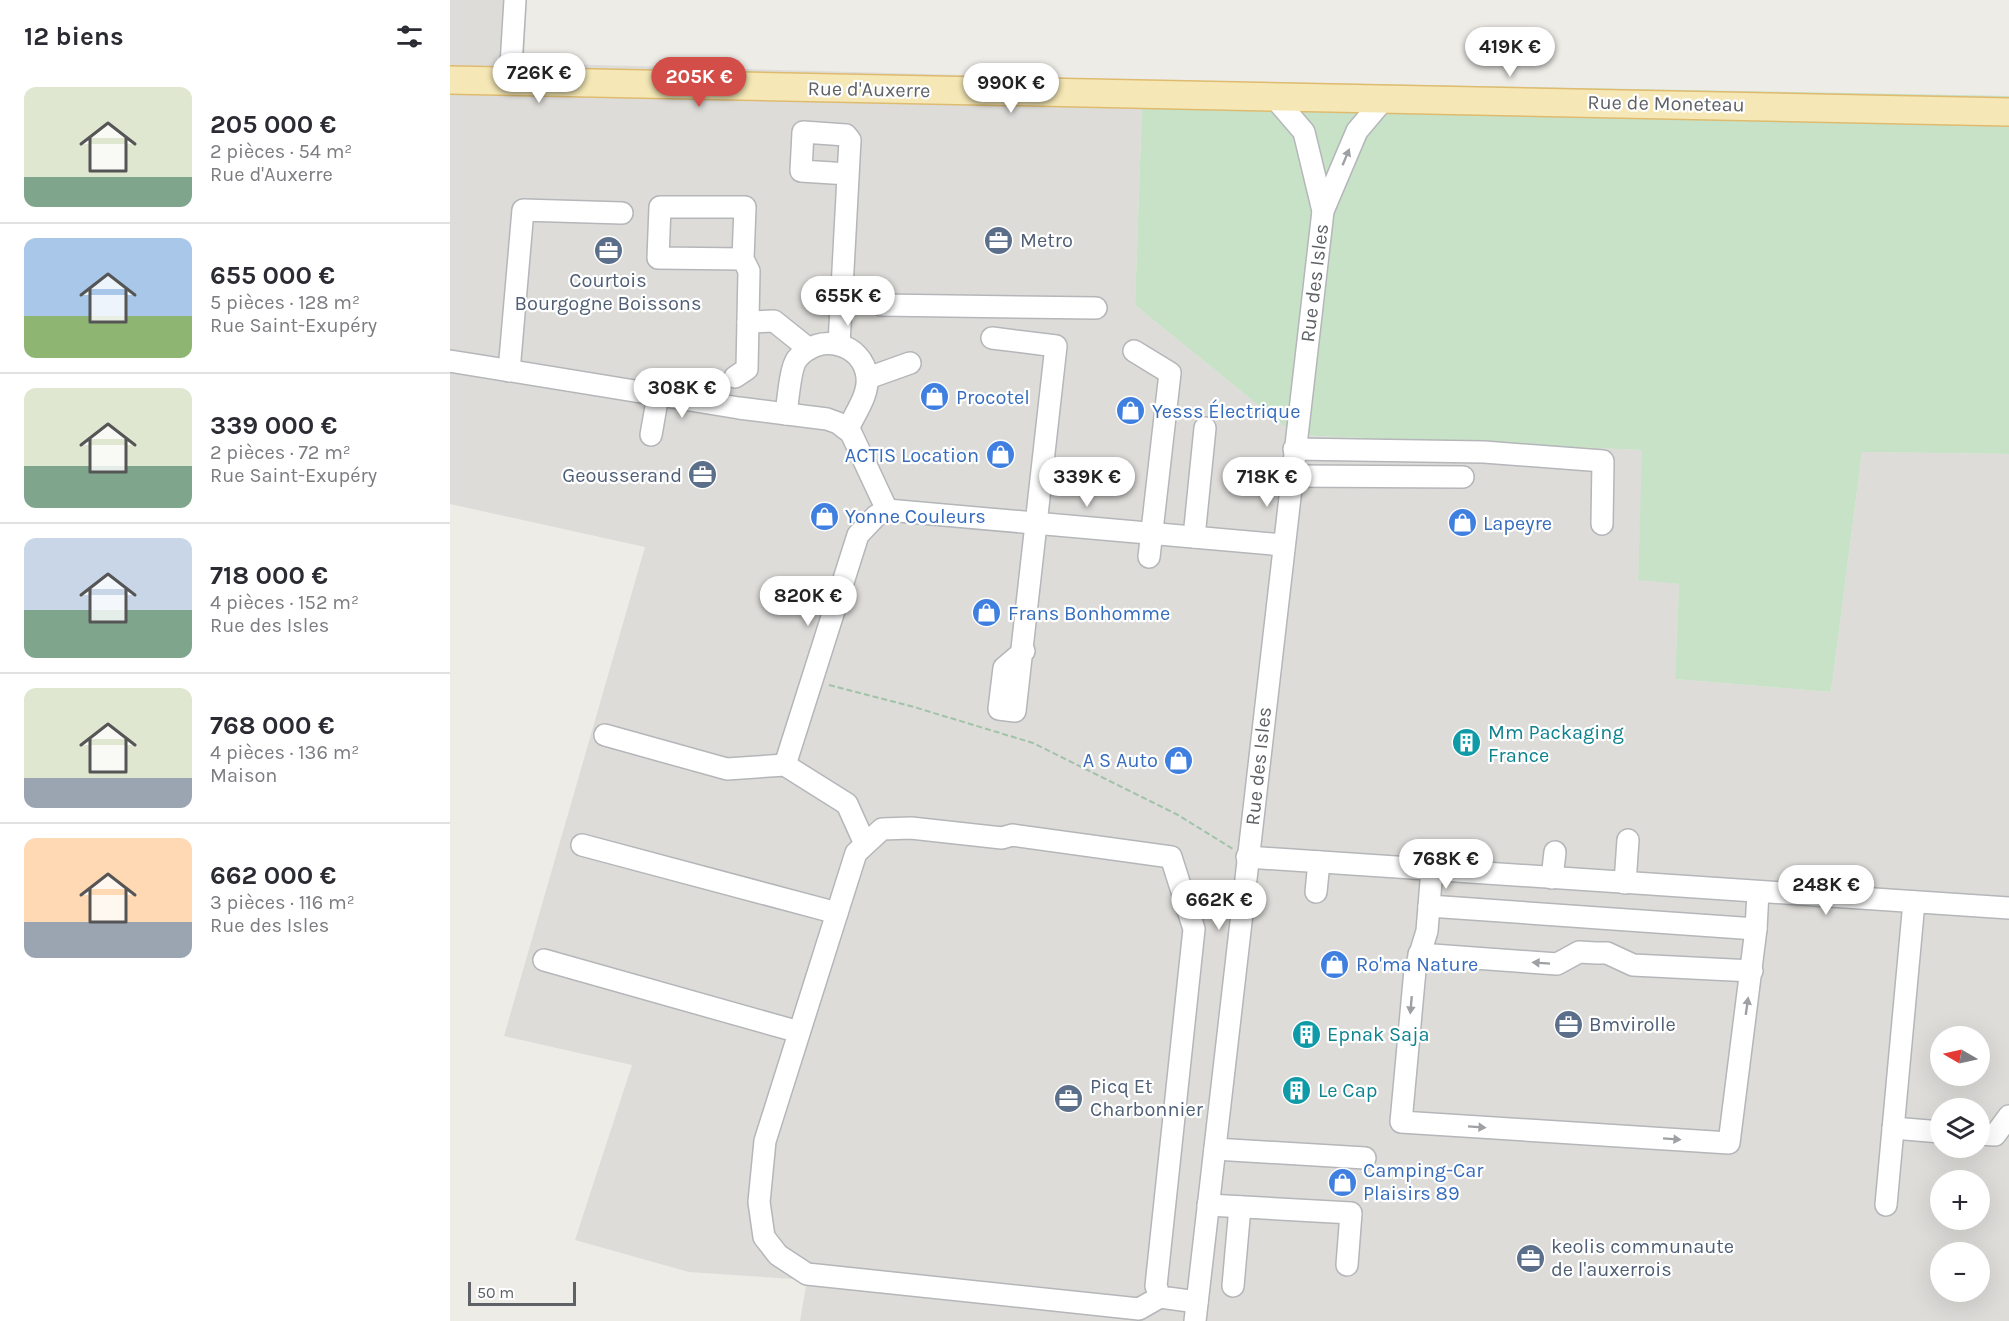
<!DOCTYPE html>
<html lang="fr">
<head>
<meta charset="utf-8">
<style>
  :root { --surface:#fff; --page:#f7f7f7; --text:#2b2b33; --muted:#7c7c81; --line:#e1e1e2; --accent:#d34e48 }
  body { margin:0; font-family:Karla,sans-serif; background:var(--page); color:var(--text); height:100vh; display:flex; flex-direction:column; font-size:22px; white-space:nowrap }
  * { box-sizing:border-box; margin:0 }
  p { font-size:20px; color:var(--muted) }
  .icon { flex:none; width:33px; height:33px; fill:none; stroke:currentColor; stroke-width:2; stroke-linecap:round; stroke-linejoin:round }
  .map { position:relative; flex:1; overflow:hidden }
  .drawer { display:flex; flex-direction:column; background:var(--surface); width:450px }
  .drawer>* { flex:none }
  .needle { width:39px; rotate:279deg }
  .fabs { position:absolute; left:1480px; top:1026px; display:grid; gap:12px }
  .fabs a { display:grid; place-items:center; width:60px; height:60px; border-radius:50%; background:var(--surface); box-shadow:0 6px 24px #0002; font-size:30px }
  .scale { position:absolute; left:18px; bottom:15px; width:108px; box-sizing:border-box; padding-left:6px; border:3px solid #5e6165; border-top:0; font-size:16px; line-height:21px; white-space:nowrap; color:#5e6165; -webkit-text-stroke:4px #fff; paint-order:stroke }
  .price { position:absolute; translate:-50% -51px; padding:0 14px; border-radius:21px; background:#fff; color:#222; font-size:20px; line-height:39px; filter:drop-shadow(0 2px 3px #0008) }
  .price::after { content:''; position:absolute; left:50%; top:36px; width:18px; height:14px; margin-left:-9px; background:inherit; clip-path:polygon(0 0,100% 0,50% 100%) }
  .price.current { background:var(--accent); color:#fff }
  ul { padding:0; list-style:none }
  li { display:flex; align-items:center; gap:18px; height:150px; padding:0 24px }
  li+li { border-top:2px solid var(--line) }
  li span { display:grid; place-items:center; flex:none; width:168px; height:120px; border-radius:12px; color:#555 }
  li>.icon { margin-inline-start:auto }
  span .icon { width:72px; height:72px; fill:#fffc; stroke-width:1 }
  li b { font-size:26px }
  h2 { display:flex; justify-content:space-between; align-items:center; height:72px; padding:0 24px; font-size:26px }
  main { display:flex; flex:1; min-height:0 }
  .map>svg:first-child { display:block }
</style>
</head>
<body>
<main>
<section class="drawer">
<h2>12 biens<svg class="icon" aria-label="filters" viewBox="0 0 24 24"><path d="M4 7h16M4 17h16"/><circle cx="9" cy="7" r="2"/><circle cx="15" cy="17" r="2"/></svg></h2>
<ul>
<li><span style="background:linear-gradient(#dfe7d0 75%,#7fa58c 0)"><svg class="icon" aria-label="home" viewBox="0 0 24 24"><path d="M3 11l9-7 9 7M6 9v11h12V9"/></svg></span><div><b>205 000 €</b><p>2 pièces · 54 m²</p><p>Rue d'Auxerre</p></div></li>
<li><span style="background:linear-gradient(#a9c7e8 65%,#8fb573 0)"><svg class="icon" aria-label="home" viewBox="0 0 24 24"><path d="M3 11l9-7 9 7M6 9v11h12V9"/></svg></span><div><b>655 000 €</b><p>5 pièces · 128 m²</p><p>Rue Saint-Exupéry</p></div></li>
<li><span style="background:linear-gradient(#dfe7d0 65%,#7fa58c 0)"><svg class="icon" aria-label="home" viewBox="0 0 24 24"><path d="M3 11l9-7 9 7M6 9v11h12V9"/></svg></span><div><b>339 000 €</b><p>2 pièces · 72 m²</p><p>Rue Saint-Exupéry</p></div></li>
<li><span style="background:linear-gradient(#c9d6e8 60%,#7fa58c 0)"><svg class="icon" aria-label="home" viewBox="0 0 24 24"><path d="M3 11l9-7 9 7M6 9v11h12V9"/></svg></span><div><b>718 000 €</b><p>4 pièces · 152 m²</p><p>Rue des Isles</p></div></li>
<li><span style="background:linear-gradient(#dfe7d0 75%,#9aa5b1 0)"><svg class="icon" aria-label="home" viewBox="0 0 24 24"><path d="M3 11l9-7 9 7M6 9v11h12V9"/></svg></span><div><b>768 000 €</b><p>4 pièces · 136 m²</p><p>Maison</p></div></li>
<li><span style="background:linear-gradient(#ffd9b3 70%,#9aa5b1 0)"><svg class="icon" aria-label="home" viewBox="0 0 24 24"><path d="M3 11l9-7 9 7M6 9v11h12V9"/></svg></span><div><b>662 000 €</b><p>3 pièces · 116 m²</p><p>Rue des Isles</p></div></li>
</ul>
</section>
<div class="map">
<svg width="1559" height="1321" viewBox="0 0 1559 1321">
  <rect width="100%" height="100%" fill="#eeece7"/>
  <!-- industrial -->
  <path fill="#dddcd9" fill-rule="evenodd" d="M0 0H77L74 63 693 80 685 305 845 435 1193 450 1188 579 1229 584 1225 679 1381 692 1412 452 1559 454V1321H350L357 1280 239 1272 125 1240 182 1065 54 1036 195 547 0 504ZM1491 1036H1530V1076H1491ZM1491 1108H1530V1148H1491ZM1491 1180H1530V1220H1491ZM1491 1252H1530V1292H1491Z"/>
  <!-- green -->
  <polygon fill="#c8e2c7" points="693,80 1559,96 1559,454 1412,452 1381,692 1225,679 1229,584 1188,580 1192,450 845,435 685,305"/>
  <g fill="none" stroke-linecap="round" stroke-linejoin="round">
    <defs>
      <g id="minor">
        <polyline points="60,81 65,0"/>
        <polyline points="824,97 854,132 873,211"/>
        <polyline points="431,305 646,308"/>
        <polyline points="298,322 324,321 359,349"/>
        <polyline points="542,338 606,346 565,711 549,709 554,668 574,651"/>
        <polyline points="389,344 400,140 396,135 353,132 351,171 398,174"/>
        <polyline points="684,351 720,373 699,557"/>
        <polyline points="0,361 289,408 377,419 388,423 401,433 437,510"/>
        <polyline points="59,371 73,210 172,213"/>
        <polyline points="285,377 297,369 299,271 293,259 208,258 210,207 295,207 293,259"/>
        <polyline points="418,378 460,363"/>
        <path d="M336 414C338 401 340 368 347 359 368 332 413 342 417 377 419 395 405 413 398 429"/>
        <polyline points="201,435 208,395"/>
        <polyline points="844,449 1034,452 1153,461 1152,524"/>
        <polyline points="841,476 1013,477"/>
        <polyline points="744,537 755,428"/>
        <polyline points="155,735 277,769 335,765 397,804 415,844"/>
        <polyline points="335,765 408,535 426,516 437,510 833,545"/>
        <polyline points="132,845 387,913"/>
        <polyline points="797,857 1559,908"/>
        <polyline points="982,869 977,931 965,970 951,1122 1279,1143 1306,929"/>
        <polyline points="1102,878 1105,852"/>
        <polyline points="1175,883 1178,840"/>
        <polyline points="866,892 869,862"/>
        <polyline points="979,906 1306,929 1308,892"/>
        <polyline points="969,954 1107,964 1129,952 1146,953 1157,953 1183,965 1302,971"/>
        <polyline points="94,960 349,1032"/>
        <polyline points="1443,1128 1491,1132"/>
        <polyline points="1530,1134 1545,1135 1559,1116"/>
        <polyline points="765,1149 915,1158"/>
        <polyline points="758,1205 901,1213 897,1265"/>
        <polyline points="1436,1205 1464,902"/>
        <polyline points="783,1286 790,1207"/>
        <polyline points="710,1297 706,1286 744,929 721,857 562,835 552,838 461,828 432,829 406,853 315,1141 309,1202 314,1237 328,1255 357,1274 689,1309 710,1297 747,1302"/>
        <polyline points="745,1321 873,211 907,131 934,99"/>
      </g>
      <polyline id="major" points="0,80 1559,112"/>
    </defs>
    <!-- minor casing -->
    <use href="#minor" stroke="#b4b6b9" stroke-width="24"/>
    <!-- major casing -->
    <use href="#major" stroke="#dfbb6f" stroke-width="30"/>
    <!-- path -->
    <polyline stroke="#a1c3a9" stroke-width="2" stroke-dasharray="6 3" stroke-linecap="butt" points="379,685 464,707 583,743 728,815 783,849"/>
    <!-- minor -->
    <use href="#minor" stroke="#fff" stroke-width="21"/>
    <!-- major -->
    <use href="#major" stroke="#f5e8b6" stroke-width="27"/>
  </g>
  <!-- one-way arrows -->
  <defs><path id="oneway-solid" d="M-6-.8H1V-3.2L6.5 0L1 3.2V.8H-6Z" transform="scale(1.5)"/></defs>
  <g fill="#9ea0a3">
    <use href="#oneway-solid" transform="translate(896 157) rotate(-67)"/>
    <use href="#oneway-solid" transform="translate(1091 963) rotate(-176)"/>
    <use href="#oneway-solid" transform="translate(961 1005) rotate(95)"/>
    <use href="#oneway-solid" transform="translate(1297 1006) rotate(-82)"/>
    <use href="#oneway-solid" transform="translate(1027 1127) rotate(4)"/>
    <use href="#oneway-solid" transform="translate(1222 1139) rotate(4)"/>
  </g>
  <!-- icons -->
  <defs>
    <symbol id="office-disc" viewBox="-11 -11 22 22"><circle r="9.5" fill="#5c6f8a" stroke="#fff"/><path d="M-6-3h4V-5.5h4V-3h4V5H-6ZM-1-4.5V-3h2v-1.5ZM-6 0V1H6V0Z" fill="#fff"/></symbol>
    <symbol id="shop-disc" viewBox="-11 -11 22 22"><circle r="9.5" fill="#3f7fe0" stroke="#fff"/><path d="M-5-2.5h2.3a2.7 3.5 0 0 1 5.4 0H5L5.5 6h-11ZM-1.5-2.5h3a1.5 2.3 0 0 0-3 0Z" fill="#fff"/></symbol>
    <symbol id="building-disc" viewBox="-11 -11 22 22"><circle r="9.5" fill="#0f9aa8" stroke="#fff"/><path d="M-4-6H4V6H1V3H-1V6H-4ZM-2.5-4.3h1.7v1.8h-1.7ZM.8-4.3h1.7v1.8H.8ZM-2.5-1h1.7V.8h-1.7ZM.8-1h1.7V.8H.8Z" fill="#fff"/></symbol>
  </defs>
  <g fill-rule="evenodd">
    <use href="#office-disc" x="532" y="224" width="33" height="33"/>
    <use href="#office-disc" x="142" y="234" width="33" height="33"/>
    <use href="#shop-disc" x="468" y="380" width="33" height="33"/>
    <use href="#shop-disc" x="664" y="394" width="33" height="33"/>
    <use href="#shop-disc" x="534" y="438" width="33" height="33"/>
    <use href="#office-disc" x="236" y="458" width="33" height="33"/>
    <use href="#shop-disc" x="358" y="500" width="33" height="33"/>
    <use href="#shop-disc" x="996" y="506" width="33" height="33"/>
    <use href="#shop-disc" x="520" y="596" width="33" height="33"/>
    <use href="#building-disc" x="1000" y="726" width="33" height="33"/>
    <use href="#shop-disc" x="712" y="744" width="33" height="33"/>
    <use href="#shop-disc" x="868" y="948" width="33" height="33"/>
    <use href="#office-disc" x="1102" y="1008" width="33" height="33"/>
    <use href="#building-disc" x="840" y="1018" width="33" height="33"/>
    <use href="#building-disc" x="830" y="1074" width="33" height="33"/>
    <use href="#office-disc" x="602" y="1082" width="33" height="33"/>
    <use href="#shop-disc" x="876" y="1166" width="33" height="33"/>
    <use href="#office-disc" x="1064" y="1242" width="33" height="33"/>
  </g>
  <g text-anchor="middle" stroke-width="4.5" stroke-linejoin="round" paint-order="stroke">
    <!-- street labels -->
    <g font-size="20" fill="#5e6165" stroke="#fff">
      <text transform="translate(419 89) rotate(1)" y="7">Rue d'Auxerre</text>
      <text transform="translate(1216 103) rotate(1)" y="7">Rue de Moneteau</text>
      <text transform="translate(864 283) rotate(-83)" y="7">Rue des Isles</text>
      <text transform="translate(808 766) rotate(-84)" y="7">Rue des Isles</text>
    </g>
    <!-- service labels -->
    <g font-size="20" fill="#4e5e75" stroke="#fff" text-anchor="start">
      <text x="570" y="247">Metro</text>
      <text x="158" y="287" text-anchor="middle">Courtois<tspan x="158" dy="23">Bourgogne Boissons</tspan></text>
      <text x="232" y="482" text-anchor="end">Geousserand</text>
      <text x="1139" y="1031">Bmvirolle</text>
      <text x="640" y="1093">Picq Et<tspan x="640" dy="23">Charbonnier</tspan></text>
      <text x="1101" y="1253">keolis communaute<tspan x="1101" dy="23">de l'auxerrois</tspan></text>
    </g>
    <!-- shop labels -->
    <g font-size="20" fill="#366cbe" stroke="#fff" text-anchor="start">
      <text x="506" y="404">Procotel</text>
      <text x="702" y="418">Yesss Électrique</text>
      <text x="529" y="462" text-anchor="end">ACTIS Location</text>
      <text x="395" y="523">Yonne Couleurs</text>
      <text x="1033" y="530">Lapeyre</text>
      <text x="558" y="620">Frans Bonhomme</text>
      <text x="708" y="767" text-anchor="end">A S Auto</text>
      <text x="906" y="971">Ro'ma Nature</text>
      <text x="913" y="1177">Camping-Car<tspan x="913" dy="23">Plaisirs 89</tspan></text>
    </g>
    <!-- culture labels -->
    <g font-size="20" fill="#0d838f" stroke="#fff" text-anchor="start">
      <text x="1038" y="739">Mm Packaging<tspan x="1038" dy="23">France</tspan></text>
      <text x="877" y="1041">Epnak Saja</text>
      <text x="868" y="1097">Le Cap</text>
    </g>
  </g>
</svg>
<div class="fabs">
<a><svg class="needle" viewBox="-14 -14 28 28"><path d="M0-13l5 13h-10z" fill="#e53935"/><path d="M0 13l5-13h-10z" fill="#7c7c81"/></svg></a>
<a><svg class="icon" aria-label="layers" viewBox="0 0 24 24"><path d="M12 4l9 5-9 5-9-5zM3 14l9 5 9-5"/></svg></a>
<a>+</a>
<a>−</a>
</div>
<div class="scale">50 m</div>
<b class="price" style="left:1060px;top:78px">419K €</b>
<b class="price" style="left:89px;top:104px">726K €</b>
<b class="price current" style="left:249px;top:108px">205K €</b>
<b class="price" style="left:561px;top:114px">990K €</b>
<b class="price" style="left:398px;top:327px">655K €</b>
<b class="price" style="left:232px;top:419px">308K €</b>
<b class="price" style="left:637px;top:508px">339K €</b>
<b class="price" style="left:817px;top:508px">718K €</b>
<b class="price" style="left:358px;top:627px">820K €</b>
<b class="price" style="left:996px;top:890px">768K €</b>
<b class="price" style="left:1376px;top:916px">248K €</b>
<b class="price" style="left:769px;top:931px">662K €</b>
</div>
</main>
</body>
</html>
